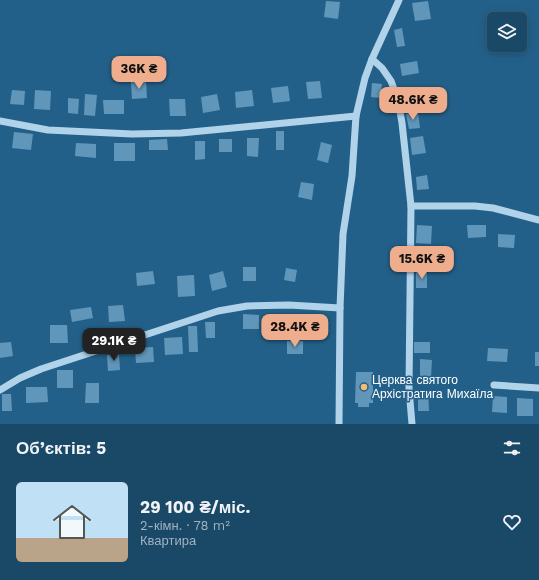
<!DOCTYPE html>
<html lang="uk">
<head>
<meta charset="utf-8">
<style>
  :root { --surface:#1a4867; --page:#275270; --text:#f1f3f6; --muted:#9fb2c0; --line:#38607b; --accent:#eead8d }
  body { margin:0; font-family:"Work Sans",sans-serif; background:var(--page); color:var(--text); height:100vh; display:flex; flex-direction:column; font-size:15px; white-space:nowrap }
  * { box-sizing:border-box; margin:0 }
  p { font-size:13px; color:var(--muted) }
  .icon { flex:none; width:22px; height:22px; fill:none; stroke:currentColor; stroke-width:2; stroke-linecap:round; stroke-linejoin:round }
  .map { position:relative; height:424px; overflow:hidden }
  .panel { display:flex; flex-direction:column; background:var(--surface); flex:1 }
  .panel>* { flex:none }
  .controls { position:absolute; left:487px; top:12px; display:grid; gap:8px }
  .controls a { display:grid; place-items:center; width:40px; height:40px; border-radius:6px; background:var(--surface); box-shadow:0 2px 10px #0003,0 0 0 1px var(--line); font-size:20px }
  .price { position:absolute; translate:-50% -34px; padding:0 9px; border-radius:8px; background:var(--accent); color:#111; font-size:13px; line-height:26px; filter:drop-shadow(0 1px 2px #0008) }
  .price::after { content:''; position:absolute; left:50%; top:24px; width:12px; height:9px; margin-left:-6px; background:inherit; clip-path:polygon(0 0,100% 0,50% 100%) }
  .price.current { background:#222; color:#fff }
  ul { padding:0; list-style:none }
  li { display:flex; align-items:center; gap:12px; height:100px; padding:0 16px }
  li+li { border-top:1px solid var(--line) }
  li span { display:grid; place-items:center; flex:none; width:112px; height:80px; border-radius:6px; color:#555 }
  li>.icon { margin-inline-start:auto }
  span .icon { width:48px; height:48px; fill:#fffc; stroke-width:1 }
  li b { font-size:17px }
  h2 { display:flex; justify-content:space-between; align-items:center; height:48px; padding:0 16px; font-size:17px }
  .map>svg:first-child { display:block }
</style>
</head>
<body>
<div class="map">
<svg width="539" height="424" viewBox="0 0 539 424">
  <rect width="100%" height="100%" fill="#236089"/>
  <!-- building -->
  <g fill="#6096ba">
    <polygon points="326,1 340,2 338,19 324,17"/>
    <polygon points="428,1 431,19 415,21 412,3"/>
    <polygon points="402,28 405,46 397,47 394,30"/>
    <polygon points="417,61 419,73 402,76 400,64"/>
    <polygon points="146,81 147,98 132,99 131,82"/>
    <polygon points="320,81 322,98 308,99 306,82"/>
    <polygon points="372,83 382,84 380,98 371,97"/>
    <polygon points="288,86 290,101 273,103 271,88"/>
    <polygon points="414,88 417,103 405,106 402,90"/>
    <polygon points="12,90 25,91 24,105 10,104"/>
    <polygon points="35,90 51,91 50,110 34,109"/>
    <polygon points="252,90 254,106 236,108 235,92"/>
    <polygon points="85,94 97,95 95,116 84,115"/>
    <polygon points="217,94 220,110 203,113 201,97"/>
    <polygon points="68,98 79,99 78,114 68,113"/>
    <polygon points="169,99 185,99 186,116 170,116"/>
    <polygon points="103,100 124,100 124,114 104,114"/>
    <polygon points="418,112 420,128 409,129 406,114"/>
    <rect x="276" y="131" width="8" height="19"/>
    <polygon points="14,132 33,134 31,150 12,148"/>
    <polygon points="423,136 426,153 412,155 410,138"/>
    <polygon points="247,138 259,138 258,157 247,156"/>
    <polygon points="167,139 168,150 149,150 149,140"/>
    <rect x="219" y="139" width="13" height="13"/>
    <polygon points="195,141 205,141 205,159 195,160"/>
    <polygon points="321,142 332,145 328,163 317,160"/>
    <polygon points="76,143 96,144 96,158 75,156"/>
    <rect x="114" y="143" width="21" height="18"/>
    <polygon points="427,175 429,189 417,190 416,177"/>
    <polygon points="301,182 314,184 312,200 298,197"/>
    <polygon points="417,225 432,226 431,244 416,243"/>
    <polygon points="467,225 486,225 486,237 468,238"/>
    <polygon points="498,234 515,235 514,248 498,247"/>
    <rect x="243" y="267" width="13" height="14"/>
    <polygon points="286,268 297,270 295,282 284,280"/>
    <polygon points="153,271 155,284 137,286 136,273"/>
    <polygon points="223,271 227,287 212,291 209,275"/>
    <rect x="416" y="271" width="11" height="17"/>
    <polygon points="194,275 195,296 178,297 177,276"/>
    <polygon points="123,305 125,321 109,322 108,306"/>
    <polygon points="91,307 93,318 72,322 70,310"/>
    <polygon points="243,314 259,315 259,329 243,329"/>
    <polygon points="205,322 215,322 215,338 206,338"/>
    <polygon points="50,325 67,325 68,343 50,343"/>
    <polygon points="188,326 197,326 198,352 189,352"/>
    <polygon points="182,337 183,354 165,355 164,338"/>
    <rect x="287" y="341" width="16" height="13"/>
    <polygon points="11,342 13,356 0,358 0,343"/>
    <rect x="414" y="342" width="16" height="11"/>
    <polygon points="153,347 154,362 136,363 135,348"/>
    <polygon points="488,348 508,349 507,362 487,361"/>
    <rect x="535" y="352" width="4" height="14"/>
    <polygon points="119,354 120,370 108,371 107,355"/>
    <polygon points="420,359 432,360 431,377 420,376"/>
    <rect x="57" y="370" width="16" height="18"/>
    <polygon points="356,372 373,372 373,403 369,403 369,407 358,407 358,403 355,403"/>
    <polygon points="86,383 99,383 99,403 85,403"/>
    <polygon points="26,387 47,387 48,402 26,403"/>
    <polygon points="418,390 428,390 429,411 418,411"/>
    <polygon points="2,394 11,394 12,411 2,411"/>
    <polygon points="493,396 507,397 507,413 492,412"/>
    <polygon points="517,398 533,399 533,416 517,416"/>
  </g>
  <g fill="none" stroke-linecap="round" stroke-linejoin="round">
    <!-- minor -->
    <g stroke="#b0d3ea" stroke-width="7">
      <polyline points="372,59 382,68 391,81 398,100 402,123 411,206 409,389 412,424"/>
      <polyline points="0,121 48,130 132,134 181,133 356,116"/>
      <polyline points="411,206 475,206 493,208 539,220"/>
      <polyline points="494,385 539,388"/>
      <polyline points="0,390 20,378 41,369 218,311 247,306 289,305 340,308"/>
      <polyline points="339,424 340,308 343,234 352,176 356,116 365,78 372,59 399,0"/>
    </g>
  </g>
  <!-- markers -->
  <circle fill="#f5bb73" stroke="#236089" stroke-width="1.5" cx="364" cy="387" r="4"/>
  <g text-anchor="middle" stroke-width="3" stroke-linejoin="round" paint-order="stroke">
    <!-- poi labels -->
    <g font-size="12" fill="#fff" stroke="#236089" text-anchor="start">
      <text x="372" y="384">Церква святого<tspan x="372" dy="14">Архістратига Михаїла</tspan></text>
    </g>
  </g>
</svg>
<div class="controls">
<a><svg class="icon" aria-label="layers" viewBox="0 0 24 24"><path d="M12 4l9 5-9 5-9-5zM3 14l9 5 9-5"/></svg></a>
</div>
<b class="price" style="left:139px;top:90px">36K ₴</b>
<b class="price" style="left:413px;top:121px">48.6K ₴</b>
<b class="price" style="left:422px;top:280px">15.6K ₴</b>
<b class="price" style="left:295px;top:348px">28.4K ₴</b>
<b class="price current" style="left:114px;top:362px">29.1K ₴</b>
</div>
<section class="panel">
<h2>Об’єктів: 5<svg class="icon" aria-label="filters" viewBox="0 0 24 24"><path d="M4 7h16M4 17h16"/><circle cx="9" cy="7" r="2"/><circle cx="15" cy="17" r="2"/></svg></h2>
<ul>
<li><span style="background:linear-gradient(#bfe0f5 70%,#b9a48a 0)"><svg class="icon" aria-label="home" viewBox="0 0 24 24"><path d="M3 11l9-7 9 7M6 9v11h12V9"/></svg></span><div><b>29 100 ₴/міс.</b><p>2-кімн. · 78 m²</p><p>Квартира</p></div><svg class="icon" aria-label="heart" viewBox="0 0 24 24"><path d="M12 20l-8-8c-3-5 5-10 8-4 3-6 11-1 8 4z"/></svg></li>
</ul>
</section>
</body>
</html>
